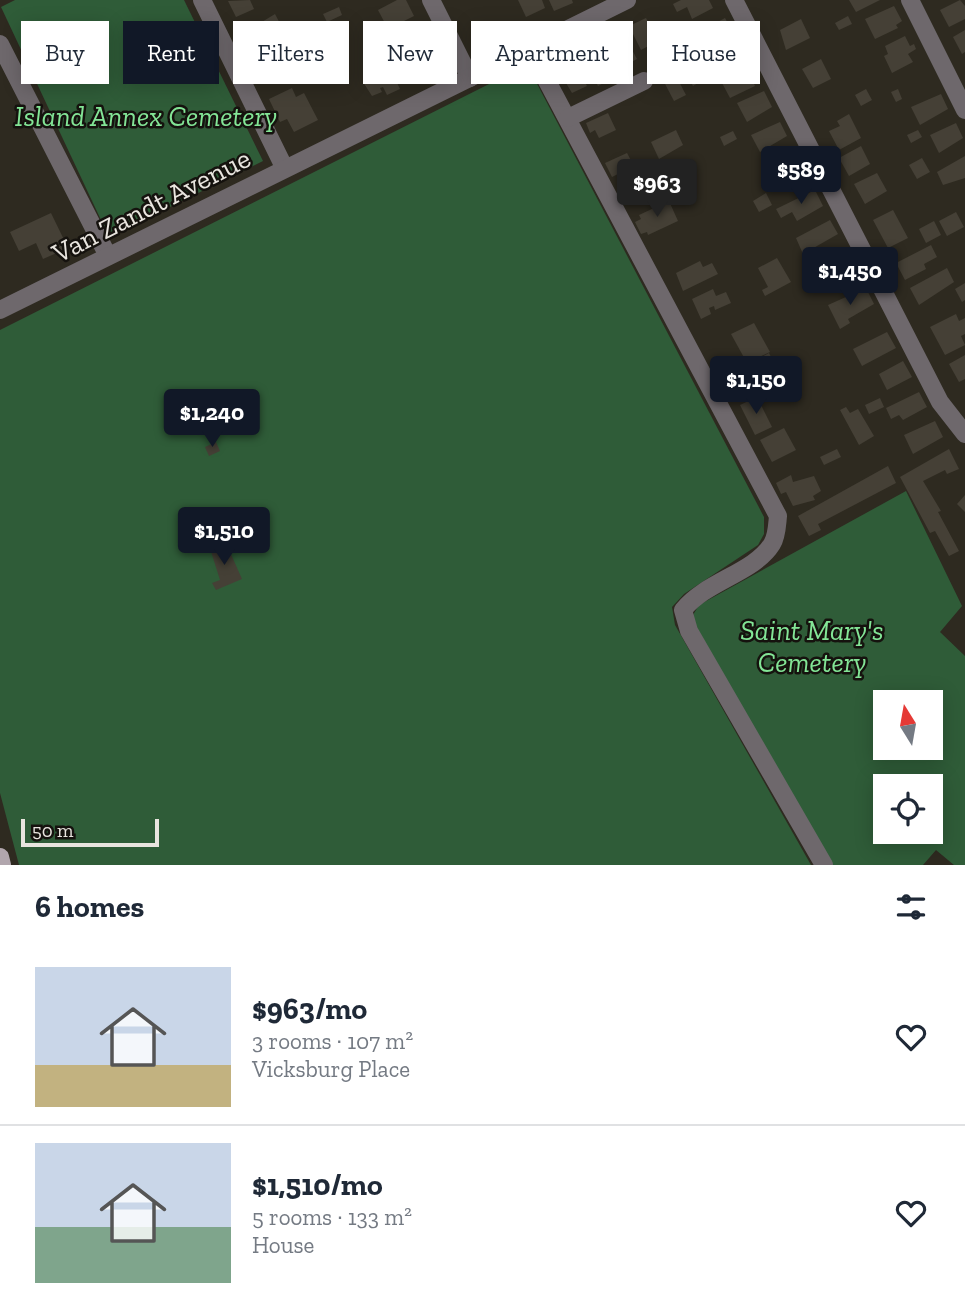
<!DOCTYPE html>
<html lang="en">
<head>
<meta charset="utf-8">
<style>
  :root { --surface:#fff; --page:#f6f6f7; --text:#1f2937; --muted:#747a83; --line:#e0e1e3; --accent:#111827 }
  body { margin:0; font-family:"Zilla Slab",serif; background:var(--page); color:var(--text); height:100vh; display:flex; flex-direction:column; font-size:26px; white-space:nowrap }
  * { box-sizing:border-box; margin:0 }
  p { font-size:23px; color:var(--muted) }
  .icon { flex:none; width:38px; height:38px; fill:none; stroke:currentColor; stroke-width:2; stroke-linecap:round; stroke-linejoin:round }
  .map { position:relative; height:865px; overflow:hidden }
  .sheet { display:flex; flex-direction:column; background:var(--surface); flex:1 }
  .sheet>* { flex:none }
  .banner { position:absolute; left:21px; top:21px; width:924px; height:63px; display:flex; gap:14px }
  .needle { width:46px; rotate:349deg }
  .fabs { position:absolute; left:873px; top:690px; display:grid; gap:14px }
  .fabs a { display:grid; place-items:center; width:70px; height:70px; border-radius:0px; background:var(--surface); box-shadow:0 4px 18px #0003; font-size:35px }
  .scale { position:absolute; left:21px; bottom:18px; width:138px; box-sizing:border-box; padding-left:7px; border:4px solid #e9e5df; border-top:0; font-size:19px; line-height:24px; white-space:nowrap; color:#e9e5df; -webkit-text-stroke:5px #15120e; paint-order:stroke }
  .price { position:absolute; translate:-50% -60px; padding:0 16px; border-radius:7px; background:var(--accent); color:#fff; font-size:23px; line-height:46px; filter:drop-shadow(0 2px 4px #0008) }
  .price::after { content:''; position:absolute; left:50%; top:42px; width:21px; height:16px; margin-left:-10px; background:inherit; clip-path:polygon(0 0,100% 0,50% 100%) }
  .price.selected { background:#222; color:#fff }
  ul { padding:0; list-style:none }
  li { display:flex; align-items:center; gap:21px; height:175px; padding:0 35px }
  li+li { border-top:2px solid var(--line) }
  li span { display:grid; place-items:center; flex:none; width:196px; height:140px; border-radius:0px; color:#555 }
  li>.icon { margin-inline-start:auto }
  span .icon { width:84px; height:84px; fill:#fffc; stroke-width:1 }
  li b { font-size:30px }
  h2 { display:flex; justify-content:space-between; align-items:center; height:84px; padding:0 35px; font-size:30px }
  .tag { padding:0 24px; border-radius:0px; background:var(--surface); box-shadow:0 4px 18px #0003; font-size:24px; line-height:63px }
  .tag.selected { background:var(--accent); color:#fff }
  .map>svg:first-child { display:block }
</style>
</head>
<body>
<div class="map">
<svg width="965" height="865" viewBox="0 0 965 865">
  <rect width="100%" height="100%" fill="#2e2a20"/>
  <!-- green -->
  <g fill="#2f5c38" fill-rule="evenodd">
    <polygon points="15,0 184,0 263,161 109,237 1,7"/>
    <polygon points="525,66 534,78 764,517 764,534 758,545 684,594 672,607 675,625 811,865 19,865 0,793 0,330"/>
    <path d="M906 491 962 606 940 632 965 656V865H954L936 850 923 865H833L696 627 693 615 699 605ZM886 702H931V747H886ZM886 786H931V831H886Z"/>
  </g>
  <!-- building -->
  <g fill="#454036">
    <polygon points="250,0 254,9 236,17 228,1"/>
    <polygon points="397,0 406,0 414,16 388,29 378,10"/>
    <polygon points="518,0 542,0 545,8 526,17"/>
    <polygon points="549,0 572,0 573,3 554,11"/>
    <polygon points="681,0 709,0 713,8 692,19 687,7 677,12 673,4"/>
    <polygon points="849,0 880,0 856,12"/>
    <polygon points="960,0 965,6 965,19 949,27 940,10"/>
    <polygon points="894,6 902,21 896,25 898,28 875,39 865,19"/>
    <polygon points="339,7 342,15 327,22 323,14"/>
    <polygon points="275,14 284,31 267,39 273,52 259,58 255,49 247,53 239,36"/>
    <polygon points="848,16 852,24 839,30 835,23"/>
    <polygon points="646,18 658,41 641,50 629,26"/>
    <polygon points="725,18 736,38 697,56 691,45 700,40 697,33"/>
    <polygon points="801,19 810,38 786,50 780,30"/>
    <polygon points="619,26 637,59 624,66 621,60 615,63 603,39"/>
    <polygon points="965,30 965,52 962,54 953,37"/>
    <polygon points="905,36 910,46 914,44 916,49 908,54 913,62 892,73 884,56 888,54 885,46"/>
    <polygon points="392,40 399,54 389,59 383,44"/>
    <polygon points="593,40 613,78 598,86 580,52 583,50 581,46"/>
    <polygon points="420,44 434,72 415,81 402,54"/>
    <polygon points="569,51 587,86 572,93 554,63 559,61 558,57"/>
    <polygon points="821,59 831,79 813,88 802,69"/>
    <polygon points="388,64 400,89 387,95 383,87 380,88 382,92 372,96 363,82 373,78 370,72"/>
    <polygon points="746,68 755,86 730,98 721,81"/>
    <polygon points="701,71 705,79 693,86 688,77"/>
    <polygon points="675,74 686,95 674,101 663,80"/>
    <polygon points="292,88 296,97 304,93 318,120 294,132 287,119 280,122 269,99"/>
    <polygon points="866,89 872,100 861,106 855,95"/>
    <polygon points="898,89 902,99 896,102 891,92"/>
    <polygon points="764,91 772,107 747,122 737,103"/>
    <polygon points="941,94 948,109 920,125 911,107"/>
    <polygon points="608,113 616,130 599,138 595,130 590,133 586,123"/>
    <polygon points="849,114 861,138 839,150 829,131 840,126 837,121"/>
    <polygon points="780,122 787,136 760,152 751,135"/>
    <polygon points="956,123 963,138 939,153 930,135"/>
    <polygon points="676,130 683,145 659,159 651,142"/>
    <polygon points="918,130 922,137 911,143 907,135"/>
    <polygon points="733,131 737,139 724,146 720,137"/>
    <polygon points="861,146 870,164 849,176 839,158"/>
    <polygon points="790,152 795,152 802,165 797,167 802,177 782,187 770,162"/>
    <polygon points="627,153 634,166 612,177 605,163"/>
    <polygon points="965,156 965,178 943,185 937,172"/>
    <polygon points="922,158 930,172 917,179 909,165"/>
    <polygon points="877,173 887,191 865,204 854,184"/>
    <polygon points="815,190 823,206 797,221 792,212 781,218 776,209"/>
    <polygon points="766,193 772,205 759,212 753,201"/>
    <polygon points="669,201 678,221 648,235 647,232 641,234 635,222 641,219 639,215"/>
    <polygon points="893,210 908,238 888,248 873,220"/>
    <polygon points="956,212 964,227 947,236 939,221"/>
    <polygon points="51,213 68,248 43,259 36,243 19,251 10,232"/>
    <polygon points="830,220 838,234 803,254 796,238"/>
    <polygon points="934,221 941,235 926,243 919,229"/>
    <polygon points="931,245 937,257 924,264 926,269 905,280 896,263"/>
    <polygon points="846,252 855,268 822,288 811,268"/>
    <polygon points="777,258 791,282 765,296 762,290 768,287 758,268"/>
    <polygon points="700,261 703,267 712,263 718,274 683,291 676,273"/>
    <polygon points="947,268 954,282 919,305 910,288"/>
    <polygon points="965,283 965,300 962,302 955,289"/>
    <polygon points="866,288 874,304 848,319 850,323 840,329 828,305"/>
    <polygon points="713,289 716,296 726,292 731,303 715,310 714,306 709,308 711,314 701,319 692,299"/>
    <polygon points="956,314 959,321 965,318 965,334 961,336 965,345 945,355 930,327"/>
    <polygon points="754,323 770,352 747,363 731,334"/>
    <polygon points="887,332 896,348 862,366 853,349"/>
    <polygon points="769,353 777,369 755,380 747,365"/>
    <polygon points="965,355 965,379 959,382 949,364"/>
    <polygon points="903,361 912,377 887,390 879,374"/>
    <polygon points="919,392 927,407 903,420 899,415 891,419 886,408"/>
    <polygon points="757,397 772,427 755,435 740,405"/>
    <polygon points="880,398 884,407 869,414 865,405"/>
    <polygon points="846,407 850,413 858,409 874,436 859,445 840,410"/>
    <polygon points="935,421 943,437 913,454 904,435"/>
    <polygon points="784,428 796,450 772,462 760,440"/>
    <polygon points="216,442 220,451 209,456 205,447"/>
    <polygon points="837,449 841,457 824,465 820,457"/>
    <polygon points="949,449 959,469 947,474 945,470 923,481 941,511 938,512 959,551 949,556 935,531 930,533 900,477"/>
    <polygon points="888,466 896,483 818,524 821,530 809,536 798,516"/>
    <polygon points="791,475 793,482 814,476 821,491 813,496 815,500 793,506 786,492 781,494 776,483"/>
    <polygon points="965,495 965,512 957,504"/>
    <polygon points="218,541 225,555 230,552 242,579 216,590 212,583 220,580 209,545"/>
  </g>
  <g fill="none" stroke-linecap="round" stroke-linejoin="round">
    <!-- minor -->
    <g stroke="#6e686c" stroke-width="18">
      <polyline points="202,0 284,167"/>
      <polyline points="431,0 470,78"/>
      <polyline points="734,0 940,402 965,434"/>
      <polyline points="910,0 965,110"/>
      <polyline points="0,44 108,256"/>
      <path d="M530 49 778 516C777 525 777 536 772 544 754 573 706 581 683 610L689 631 824 865"/>
      <polyline points="568,118 644,81"/>
    </g>
    <!-- tertiary -->
    <polyline stroke="#6e686c" stroke-width="18" points="0,310 627,0"/>
    <!-- primary -->
    <polyline stroke="#b1a6ad" stroke-width="18" points="0,857 2,865"/>
  </g>
  <g text-anchor="middle" stroke-width="5" stroke-linejoin="round" paint-order="stroke">
    <!-- park labels -->
    <g font-size="28" font-style="italic" fill="#83e596" stroke="#15120e">
      <text x="146" y="126">Island Annex Cemetery</text>
      <text x="812" y="640">Saint Mary's<tspan x="812" dy="32">Cemetery</tspan></text>
    </g>
    <!-- street labels -->
    <g font-size="28" fill="#e9e5df" stroke="#15120e">
      <text transform="translate(151 205) rotate(-27)" y="10">Van Zandt Avenue</text>
    </g>
  </g>
</svg>
<div class="fabs">
<a><svg class="needle" viewBox="-14 -14 28 28"><path d="M0-13l5 13h-10z" fill="#e53935"/><path d="M0 13l5-13h-10z" fill="#747a83"/></svg></a>
<a><svg class="icon" aria-label="locate" viewBox="0 0 24 24"><circle cx="12" cy="12" r="6"/><path d="M12 2v4M12 18v4M2 12h4M18 12h4"/></svg></a>
</div>
<div class="scale">50 m</div>
<b class="price" style="left:801px;top:206px">$589</b>
<b class="price selected" style="left:657px;top:219px">$963</b>
<b class="price" style="left:850px;top:307px">$1,450</b>
<b class="price" style="left:756px;top:416px">$1,150</b>
<b class="price" style="left:212px;top:449px">$1,240</b>
<b class="price" style="left:224px;top:567px">$1,510</b>
<div class="banner">
<a class="tag">Buy</a>
<a class="tag selected">Rent</a>
<a class="tag">Filters</a>
<a class="tag">New</a>
<a class="tag">Apartment</a>
<a class="tag">House</a>
</div>
</div>
<section class="sheet">
<h2>6 homes<svg class="icon" aria-label="filters" viewBox="0 0 24 24"><path d="M4 7h16M4 17h16"/><circle cx="9" cy="7" r="2"/><circle cx="15" cy="17" r="2"/></svg></h2>
<ul>
<li><span style="background:linear-gradient(#c9d6e8 70%,#c2b280 0)"><svg class="icon" aria-label="home" viewBox="0 0 24 24"><path d="M3 11l9-7 9 7M6 9v11h12V9"/></svg></span><div><b>$963/mo</b><p>3 rooms · 107 m²</p><p>Vicksburg Place</p></div><svg class="icon" aria-label="heart" viewBox="0 0 24 24"><path d="M12 20l-8-8c-3-5 5-10 8-4 3-6 11-1 8 4z"/></svg></li>
<li><span style="background:linear-gradient(#c9d6e8 60%,#7fa58c 0)"><svg class="icon" aria-label="home" viewBox="0 0 24 24"><path d="M3 11l9-7 9 7M6 9v11h12V9"/></svg></span><div><b>$1,510/mo</b><p>5 rooms · 133 m²</p><p>House</p></div><svg class="icon" aria-label="heart" viewBox="0 0 24 24"><path d="M12 20l-8-8c-3-5 5-10 8-4 3-6 11-1 8 4z"/></svg></li>
</ul>
</section>
</body>
</html>
